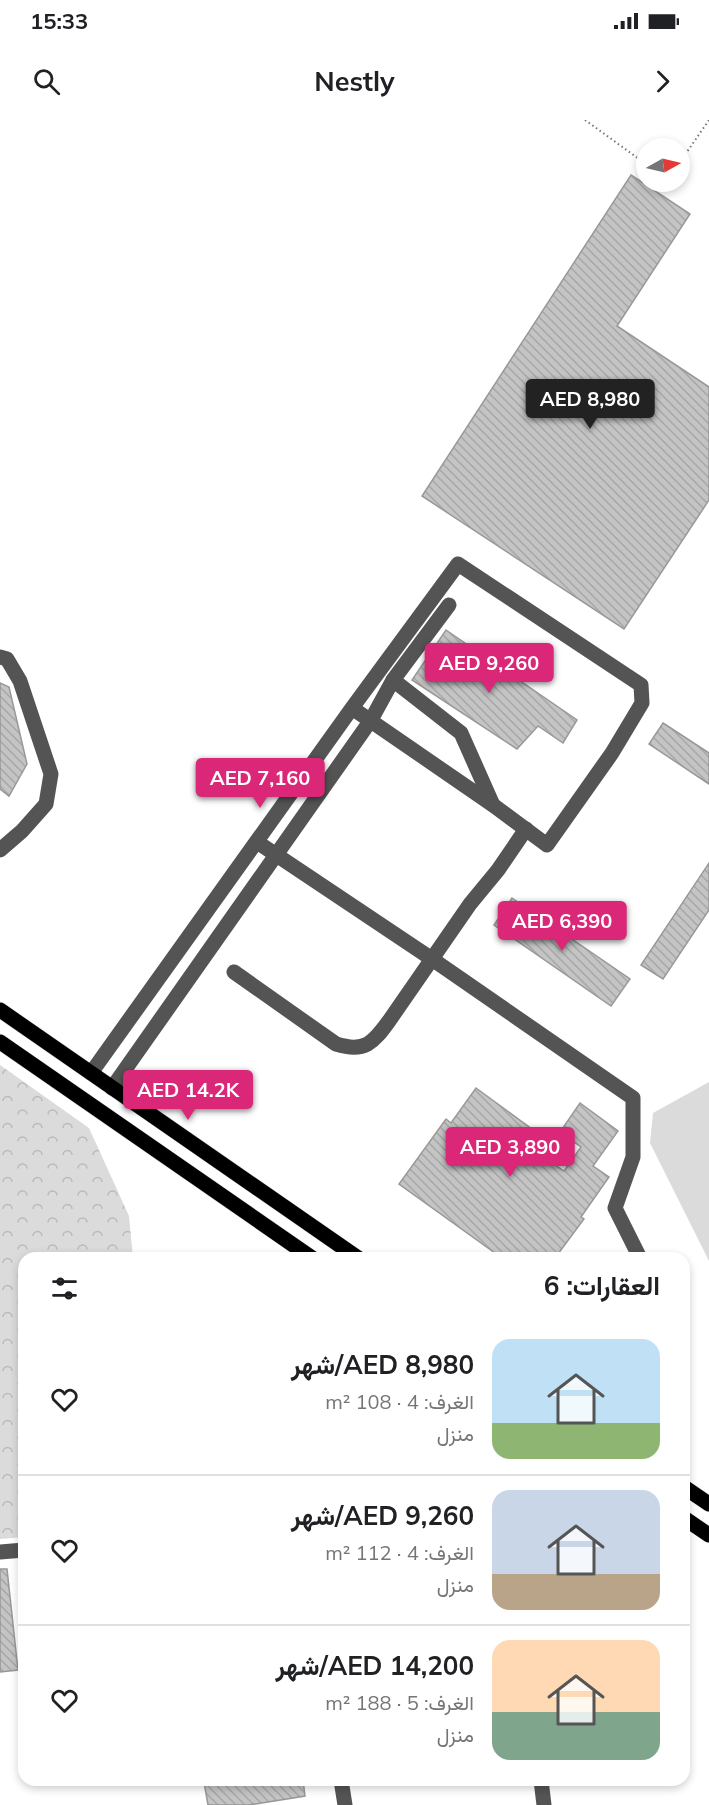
<!DOCTYPE html>
<html lang="ar">
<head>
<meta charset="utf-8">
<style>
  :root { --surface:#fff; --page:#f6f6f6; --text:#202124; --muted:#757577; --line:#e0e0e0; --accent:#db2777 }
  body { margin:0; font-family:Mulish,Vazirmatn,sans-serif; background:var(--page); color:var(--text); direction:rtl; height:100vh; display:flex; flex-direction:column; font-size:22px; white-space:nowrap }
  * { box-sizing:border-box; margin:0 }
  p { font-size:20px; color:var(--muted) }
  .icon { flex:none; width:33px; height:33px; fill:none; stroke:currentColor; stroke-width:2; stroke-linecap:round; stroke-linejoin:round }
  .map { position:relative; flex:1; overflow:hidden; direction:ltr }
  .drawer { position:absolute; left:18px; top:1132px; width:672px; height:534px; display:flex; flex-direction:column; background:var(--surface); border-radius:18px; box-shadow:0 3px 9px #0003; direction:rtl }
  .drawer>* { flex:none }
  .needle { width:39px; rotate:82deg }
  .controls { position:absolute; left:636px; top:18px; display:grid; gap:12px }
  .controls a { display:grid; place-items:center; width:54px; height:54px; border-radius:50%; background:var(--surface); box-shadow:0 3px 9px #0003; font-size:30px }
  .price { position:absolute; translate:-50% -51px; padding:0 14px; border-radius:6px; background:var(--accent); color:#fff; font-size:20px; line-height:39px; filter:drop-shadow(0 2px 3px #0008) }
  .price::after { content:''; position:absolute; left:50%; top:36px; width:18px; height:14px; margin-left:-9px; background:inherit; clip-path:polygon(0 0,100% 0,50% 100%) }
  .price.selected { background:#222; color:#fff }
  ul { padding:0; list-style:none }
  li { display:flex; align-items:center; gap:18px; height:150px; padding:0 30px }
  li+li { border-top:2px solid var(--line) }
  li span { display:grid; place-items:center; flex:none; width:168px; height:120px; border-radius:18px; color:#555 }
  li>.icon { margin-inline-start:auto }
  span .icon { width:72px; height:72px; fill:#fffc; stroke-width:1 }
  li b { font-size:26px }
  h2 { display:flex; justify-content:space-between; align-items:center; height:72px; padding:0 30px; font-size:26px }
  .status { display:flex; justify-content:space-between; align-items:center; height:42px; padding:0 30px; background:var(--surface); direction:ltr }
  .status svg { height:16px; fill:currentColor }
  header { display:flex; justify-content:space-between; align-items:center; height:78px; padding:0 30px; background:var(--surface); font-size:27px; font-weight:700 }
  .map>svg:first-child { display:block }
</style>
</head>
<body>
<div class="status"><b>15:33</b><svg viewBox="0 0 49 12"><path d="M0 12V9h3v3zM5 12V6h3v6zM10 12V3h3v9zM15 12V0h3v12zM26 1h20v11H26zM47 4h2v5h-2z"/></svg></div>
<header><svg class="icon" aria-label="forward" viewBox="0 0 24 24"><path d="M9 5l7 7-7 7"/></svg>Nestly<svg class="icon" aria-label="search" viewBox="0 0 24 24"><circle cx="10" cy="10" r="6"/><path d="M15 15l6 6"/></svg></header>
<div class="map">
<svg width="709" height="1685" viewBox="0 0 709 1685">
  <defs>
    <pattern id="forest-crowns" width="20" height="18" patternUnits="userSpaceOnUse" patternTransform="scale(1.5)"><rect width="20" height="18" fill="#dbdbdb"/><path d="M2 6a3 3 0 1 1 6 0M12 15a3 3 0 1 1 6 0" fill="none" stroke="#bababa"/></pattern>
    <pattern id="building-back-hatch" width="6" height="6" patternUnits="userSpaceOnUse" patternTransform="scale(1.5)"><rect width="6" height="6" fill="#c4c4c4"/><path d="M-1 5l2 2M0 0l6 6M5-1l2 2" fill="none" stroke="#a7a7a7"/></pattern>
  </defs>
  <rect width="100%" height="100%" fill="#fff"/>
  <!-- forest -->
  <polygon fill="url(#forest-crowns)" points="0,945 89,1008 129,1096 133,1138 24,1138 24,1417 0,1419"/>
  <!-- park -->
  <polygon fill="#dbdbdb" points="709,962 709,1141 650,1023 653,993"/>
  <!-- building -->
  <g fill="url(#building-back-hatch)" stroke="#989898" stroke-width="1.5">
    <polygon points="631,55 690,94 617,206 709,267 709,380 624,509 422,376"/>
    <polygon points="446,510 577,600 563,623 538,606 517,629 412,560"/>
    <polygon points="0,563 9,567 27,644 9,676 0,669"/>
    <polygon points="663,603 709,633 709,664 649,624"/>
    <polygon points="709,743 709,790 663,859 641,845"/>
    <polygon points="512,778 630,859 611,886 494,805"/>
    <polygon points="476,968 551,1023 542,1036 564,1051 581,1027 560,1012 580,983 618,1011 593,1046 609,1057 581,1097 584,1099 555,1138 502,1138 399,1064 446,999 451,1003"/>
    <polygon points="0,1449 7,1449 18,1550 0,1552"/>
    <polygon points="215,1660 303,1660 305,1676 249,1685 208,1685 204,1662"/>
  </g>
  <g fill="none" stroke-linecap="round" stroke-linejoin="round">
    <defs>
      <g id="major">
        <polyline points="0,890 358,1138"/>
        <polyline points="0,922 312,1138"/>
        <polyline points="684,1367 709,1384"/>
        <polyline points="684,1398 709,1415"/>
      </g>
    </defs>
    <!-- major casing -->
    <use href="#major" stroke="#dbdbdb" stroke-width="16"/>
    <!-- path -->
    <g stroke="#767676" stroke-width="2" stroke-dasharray="1.5 3" stroke-linecap="butt">
      <polyline points="585,0 646,44"/>
      <polyline points="680,42 709,0"/>
    </g>
    <!-- minor -->
    <g stroke="#545454" stroke-width="15">
      <polyline points="0,537 7,539 20,561 51,654 46,684 22,711 0,730"/>
      <polyline points="393,560 461,613 493,685"/>
      <polyline points="257,722 432,839 633,978 633,1037 615,1088 640,1138"/>
      <path d="M234 852 336 924C365 933 373 923 389 901L470 784 498 750 526 709"/>
      <polyline points="91,953 352,588 458,444 641,565 642,583 612,633 547,725 493,685 352,588"/>
      <polyline points="112,968 371,600 393,560 449,485"/>
      <polyline points="0,1432 24,1430"/>
      <polyline points="341,1660 345,1685"/>
      <polyline points="541,1660 544,1685"/>
    </g>
    <!-- major -->
    <use href="#major" stroke="#000" stroke-width="15"/>
  </g>
</svg>
<div class="controls">
<a><svg class="needle" viewBox="-14 -14 28 28"><path d="M0-13l5 13h-10z" fill="#e53935"/><path d="M0 13l5-13h-10z" fill="#757577"/></svg></a>
</div>
<b class="price selected" style="left:590px;top:310px">AED 8,980</b>
<b class="price" style="left:489px;top:574px">AED 9,260</b>
<b class="price" style="left:260px;top:689px">AED 7,160</b>
<b class="price" style="left:562px;top:832px">AED 6,390</b>
<b class="price" style="left:188px;top:1001px">AED 14.2K</b>
<b class="price" style="left:510px;top:1058px">AED 3,890</b>
<section class="drawer">
<h2>العقارات: 6<svg class="icon" aria-label="filters" viewBox="0 0 24 24"><path d="M4 7h16M4 17h16"/><circle cx="9" cy="7" r="2"/><circle cx="15" cy="17" r="2"/></svg></h2>
<ul>
<li><span style="background:linear-gradient(#bfe0f5 70%,#8fb573 0)"><svg class="icon" aria-label="home" viewBox="0 0 24 24"><path d="M3 11l9-7 9 7M6 9v11h12V9"/></svg></span><div><b>AED 8,980/شهر</b><p>الغرف: 4 · 108 m²</p><p>منزل</p></div><svg class="icon" aria-label="heart" viewBox="0 0 24 24"><path d="M12 20l-8-8c-3-5 5-10 8-4 3-6 11-1 8 4z"/></svg></li>
<li><span style="background:linear-gradient(#c9d6e8 70%,#b9a48a 0)"><svg class="icon" aria-label="home" viewBox="0 0 24 24"><path d="M3 11l9-7 9 7M6 9v11h12V9"/></svg></span><div><b>AED 9,260/شهر</b><p>الغرف: 4 · 112 m²</p><p>منزل</p></div><svg class="icon" aria-label="heart" viewBox="0 0 24 24"><path d="M12 20l-8-8c-3-5 5-10 8-4 3-6 11-1 8 4z"/></svg></li>
<li><span style="background:linear-gradient(#ffd9b3 60%,#7fa58c 0)"><svg class="icon" aria-label="home" viewBox="0 0 24 24"><path d="M3 11l9-7 9 7M6 9v11h12V9"/></svg></span><div><b>AED 14,200/شهر</b><p>الغرف: 5 · 188 m²</p><p>منزل</p></div><svg class="icon" aria-label="heart" viewBox="0 0 24 24"><path d="M12 20l-8-8c-3-5 5-10 8-4 3-6 11-1 8 4z"/></svg></li>
</ul>
</section>
</div>
</body>
</html>
